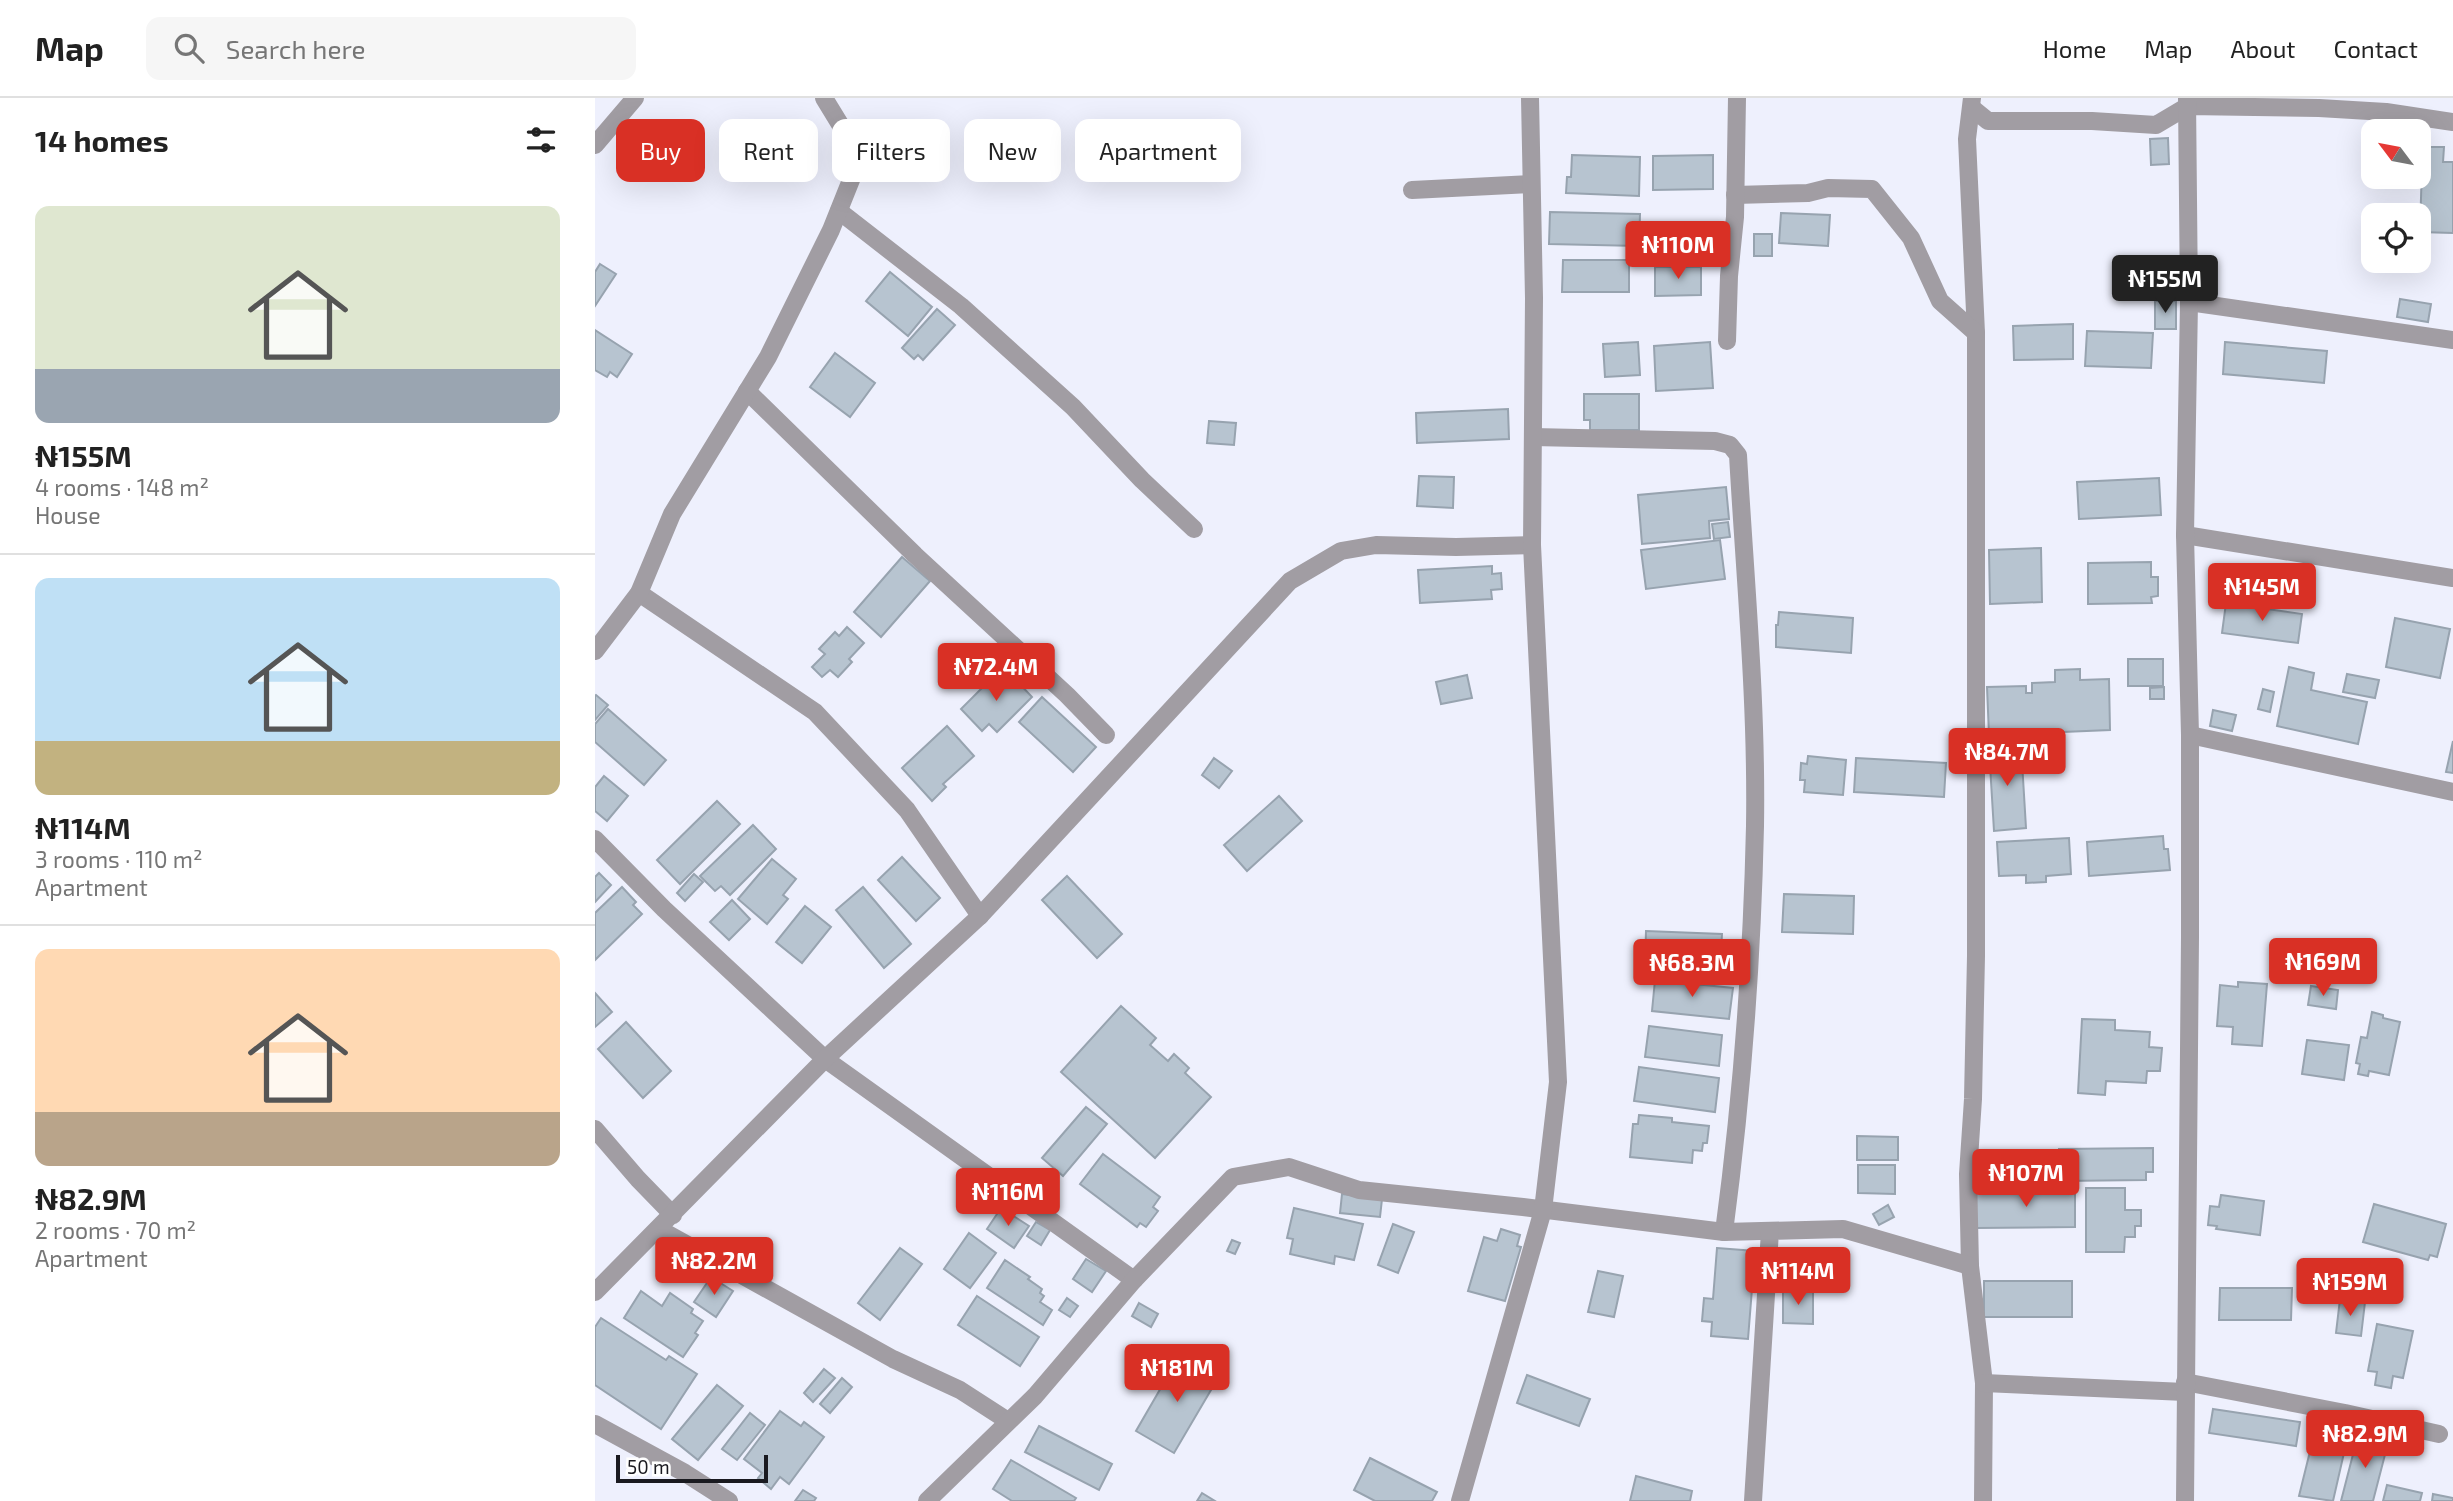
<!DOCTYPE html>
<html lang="en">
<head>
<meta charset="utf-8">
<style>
  :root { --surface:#fff; --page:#f6f6f6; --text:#222; --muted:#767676; --line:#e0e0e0; --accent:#d93025 }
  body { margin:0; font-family:"Exo 2",sans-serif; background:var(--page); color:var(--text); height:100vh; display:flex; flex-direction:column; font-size:26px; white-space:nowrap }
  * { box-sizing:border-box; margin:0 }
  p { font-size:23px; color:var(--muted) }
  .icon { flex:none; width:38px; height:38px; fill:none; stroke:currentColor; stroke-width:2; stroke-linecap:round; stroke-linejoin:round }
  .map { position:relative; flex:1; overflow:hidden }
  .panel { display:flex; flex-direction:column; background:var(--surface); width:595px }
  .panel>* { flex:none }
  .top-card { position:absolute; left:21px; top:21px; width:665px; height:63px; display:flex; gap:14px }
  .needle { width:46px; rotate:302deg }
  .buttons { position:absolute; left:1766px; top:21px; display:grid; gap:14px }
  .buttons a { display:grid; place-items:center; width:70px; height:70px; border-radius:14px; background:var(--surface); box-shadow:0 7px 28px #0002; font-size:35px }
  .scale { position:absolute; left:21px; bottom:18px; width:152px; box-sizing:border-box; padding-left:7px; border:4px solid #1a1a20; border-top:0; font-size:19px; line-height:24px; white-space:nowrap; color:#1a1a20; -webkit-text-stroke:5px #fff; paint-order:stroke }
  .price { position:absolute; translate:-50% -60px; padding:0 16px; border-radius:7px; background:var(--accent); color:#fff; font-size:23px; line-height:46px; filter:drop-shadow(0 2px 4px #0008) }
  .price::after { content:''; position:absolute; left:50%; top:42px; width:21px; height:16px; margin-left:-10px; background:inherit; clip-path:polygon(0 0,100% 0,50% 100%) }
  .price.on { background:#222; color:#fff }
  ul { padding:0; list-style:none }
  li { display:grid; align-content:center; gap:14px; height:371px; padding:0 35px }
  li+li { border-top:2px solid var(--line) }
  li span { display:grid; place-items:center; height:217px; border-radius:14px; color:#555 }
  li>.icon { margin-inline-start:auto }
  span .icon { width:126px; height:126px; fill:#fffc; stroke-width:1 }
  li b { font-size:30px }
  h2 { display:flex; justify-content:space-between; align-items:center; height:84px; padding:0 35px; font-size:30px }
  .tag { padding:0 24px; border-radius:14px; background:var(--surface); box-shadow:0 7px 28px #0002; font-size:24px; line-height:63px }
  .tag.on { background:var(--accent); color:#fff }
  header { display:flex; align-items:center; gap:42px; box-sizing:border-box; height:98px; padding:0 35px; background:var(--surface); border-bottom:2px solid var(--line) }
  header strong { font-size:33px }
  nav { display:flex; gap:38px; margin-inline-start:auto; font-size:24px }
  .search { width:490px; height:63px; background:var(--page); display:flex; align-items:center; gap:18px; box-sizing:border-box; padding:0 24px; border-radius:14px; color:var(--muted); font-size:26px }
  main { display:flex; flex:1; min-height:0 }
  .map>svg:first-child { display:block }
</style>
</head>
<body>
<header>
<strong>Map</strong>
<div class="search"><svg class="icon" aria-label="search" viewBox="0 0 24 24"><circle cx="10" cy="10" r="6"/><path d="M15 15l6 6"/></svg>Search here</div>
<nav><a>Home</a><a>Map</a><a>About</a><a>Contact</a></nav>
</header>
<main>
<section class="panel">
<h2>14 homes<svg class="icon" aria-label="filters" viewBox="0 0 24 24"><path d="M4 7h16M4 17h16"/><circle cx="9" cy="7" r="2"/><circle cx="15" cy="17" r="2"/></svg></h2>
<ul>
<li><span style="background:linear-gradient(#dfe7d0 75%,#9aa5b1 0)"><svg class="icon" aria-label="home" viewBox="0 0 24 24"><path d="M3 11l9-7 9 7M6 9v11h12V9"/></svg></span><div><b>₦155M</b><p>4 rooms · 148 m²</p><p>House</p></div></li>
<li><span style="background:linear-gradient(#bfe0f5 75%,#c2b280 0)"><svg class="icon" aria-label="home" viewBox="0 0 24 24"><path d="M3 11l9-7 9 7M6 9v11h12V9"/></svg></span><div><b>₦114M</b><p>3 rooms · 110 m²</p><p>Apartment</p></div></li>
<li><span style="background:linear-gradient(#ffd9b3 75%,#b9a48a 0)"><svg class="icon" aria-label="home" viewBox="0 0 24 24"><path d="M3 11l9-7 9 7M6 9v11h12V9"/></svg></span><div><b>₦82.9M</b><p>2 rooms · 70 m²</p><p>Apartment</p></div></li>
</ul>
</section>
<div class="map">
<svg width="1858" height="1403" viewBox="0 0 1858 1403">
  <rect width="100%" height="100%" fill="#eef0fd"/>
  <!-- building -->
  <g fill="#b7c4d0" stroke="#97a3af" stroke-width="2">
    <polygon points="1573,40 1574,66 1556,67 1555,41"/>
    <polygon points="1835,49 1849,49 1848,64 1858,64 1858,135 1825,134 1827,66 1834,66"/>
    <polygon points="977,57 1045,59 1044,98 971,95 972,79 976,79"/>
    <polygon points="1118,57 1118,91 1058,92 1058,58"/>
    <polygon points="955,114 1045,116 1044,148 954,146"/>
    <polygon points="1186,115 1235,117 1233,148 1184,145"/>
    <rect x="1159" y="136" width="18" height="22"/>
    <polygon points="968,162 1034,162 1034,194 967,194"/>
    <polygon points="5,166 21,176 0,208 0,174"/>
    <polygon points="1060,169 1106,169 1106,197 1060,198"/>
    <polygon points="295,174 337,209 313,238 271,203"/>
    <polygon points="1805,201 1836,206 1833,224 1802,219"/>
    <rect x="1560" y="203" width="21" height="28"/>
    <polygon points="342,211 360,227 328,262 323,257 319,261 307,250"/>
    <polygon points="1478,226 1478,261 1419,262 1418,228"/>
    <polygon points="0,232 37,256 22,279 15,274 12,279 0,272"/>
    <polygon points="1492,233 1558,235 1556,270 1490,268"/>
    <polygon points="1043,244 1045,277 1010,279 1008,246"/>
    <polygon points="1115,244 1118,290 1061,293 1059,248"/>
    <polygon points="1630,244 1732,253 1729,285 1628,276"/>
    <polygon points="240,255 280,285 255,319 215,289"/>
    <polygon points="989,296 1044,296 1044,332 995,332 995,322 989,322"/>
    <polygon points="913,311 914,341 822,345 821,315"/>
    <polygon points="614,323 641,325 639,347 612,345"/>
    <polygon points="824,378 859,379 858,410 822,408"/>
    <polygon points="1564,380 1566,417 1484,421 1482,384"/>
    <polygon points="1131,389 1134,421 1114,423 1115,440 1047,446 1043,397"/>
    <polygon points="1133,424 1135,439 1119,441 1117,426"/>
    <polygon points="1125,442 1130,481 1051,491 1046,452"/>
    <polygon points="1446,450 1447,504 1395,506 1394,452"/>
    <polygon points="307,459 335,483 286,539 259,514"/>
    <polygon points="1556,464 1556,479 1563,479 1563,498 1556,499 1557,505 1493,506 1493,465"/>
    <polygon points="897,468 897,476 906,475 907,491 896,492 897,501 825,505 823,472"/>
    <polygon points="1631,505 1707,516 1703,545 1627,535"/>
    <polygon points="1184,514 1258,520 1256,555 1181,549 1181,527 1183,527"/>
    <polygon points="1800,520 1855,531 1845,580 1791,569"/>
    <polygon points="252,529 269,545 254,561 257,564 243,579 235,572 227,579 217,569 230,556 224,551 240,534 244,538"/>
    <rect x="1533" y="561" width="35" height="27"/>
    <polygon points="1694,569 1719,575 1716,592 1772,604 1763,646 1682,628"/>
    <polygon points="1485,571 1485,582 1514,581 1515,632 1394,637 1392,589 1431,588 1431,595 1437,595 1437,585 1460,584 1460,572"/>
    <polygon points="403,574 416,587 421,582 437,599 402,634 394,626 387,633 366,611"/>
    <polygon points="1752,576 1784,582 1780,600 1748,594"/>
    <polygon points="872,577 877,600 846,606 841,584"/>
    <polygon points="1569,589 1569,601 1555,601 1555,590"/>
    <polygon points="1668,591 1679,594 1675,614 1663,611"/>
    <polygon points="1,597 13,607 0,622 0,598"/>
    <polygon points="447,599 501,649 478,674 424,624"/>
    <polygon points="13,611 71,662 49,687 0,644 0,626"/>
    <polygon points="1618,612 1641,617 1637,633 1615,628"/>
    <polygon points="352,628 379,658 348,686 351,689 337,703 307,670"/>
    <polygon points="1858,643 1858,675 1851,674"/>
    <polygon points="1426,647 1431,730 1399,733 1394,650"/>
    <polygon points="1213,658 1251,662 1248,697 1209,694 1210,682 1205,682 1206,665 1212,666"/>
    <polygon points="619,660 637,673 624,690 607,677"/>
    <polygon points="1261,660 1351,665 1349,699 1259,694"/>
    <polygon points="9,678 33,698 12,723 0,713 0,689"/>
    <polygon points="684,698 707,723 652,773 629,747"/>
    <polygon points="122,703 145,726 85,786 62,762"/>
    <polygon points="158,727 181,751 135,797 126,788 120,793 105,778"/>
    <polygon points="1568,738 1569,751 1573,751 1575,772 1494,778 1492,744"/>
    <polygon points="1474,740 1476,776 1451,778 1451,784 1431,785 1431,777 1404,778 1402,744"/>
    <polygon points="307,759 345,800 321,823 283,782"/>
    <polygon points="177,761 201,781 188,797 193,801 172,826 143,801"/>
    <polygon points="4,775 16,787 0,804 0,779"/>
    <polygon points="99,776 108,784 90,803 82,795"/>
    <polygon points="472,778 527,836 502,860 447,802"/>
    <polygon points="27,789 41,804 38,807 47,816 0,862 0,815"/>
    <polygon points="268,789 316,846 289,870 241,812"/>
    <polygon points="1189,796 1259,798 1258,836 1187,834"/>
    <polygon points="137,802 155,821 134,842 115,824"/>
    <polygon points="210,808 236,829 207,865 181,844"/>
    <polygon points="1051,833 1127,836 1125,871 1050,868"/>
    <polygon points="1060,882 1138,890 1134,921 1057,913"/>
    <polygon points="1643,884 1672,886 1667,948 1637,946 1638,929 1622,928 1625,887 1643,889"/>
    <polygon points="1716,888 1743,892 1741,911 1713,907"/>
    <polygon points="0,895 17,914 0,929"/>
    <polygon points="526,908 561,940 555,947 573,963 579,956 594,970 590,975 616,999 560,1060 466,974"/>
    <polygon points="1777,914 1788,917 1788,920 1805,924 1794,977 1774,973 1773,978 1763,976 1765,966 1761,965 1766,939 1772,940"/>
    <polygon points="1487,921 1520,922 1520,932 1555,934 1554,949 1567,950 1565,973 1552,973 1551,985 1511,983 1510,997 1483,995"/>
    <polygon points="31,924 76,973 48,1000 3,951"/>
    <polygon points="1054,928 1127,937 1124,968 1050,959"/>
    <polygon points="1712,942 1754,947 1749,982 1707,976"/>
    <polygon points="1044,969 1124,980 1120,1014 1039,1003"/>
    <polygon points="491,1009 512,1026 468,1078 447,1060"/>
    <polygon points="1044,1017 1077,1020 1077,1024 1114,1028 1112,1045 1108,1045 1107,1053 1098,1052 1097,1065 1035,1059 1038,1026 1043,1026"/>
    <polygon points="1262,1038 1303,1039 1303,1062 1262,1062"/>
    <polygon points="1558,1050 1558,1074 1551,1074 1551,1082 1465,1083 1464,1051"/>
    <polygon points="508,1056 565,1099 558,1109 563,1113 551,1129 545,1125 542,1129 485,1086"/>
    <polygon points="1263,1067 1300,1067 1300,1096 1263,1095"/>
    <polygon points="1491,1090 1530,1090 1530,1112 1546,1112 1546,1128 1540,1128 1540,1139 1530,1139 1529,1154 1491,1154"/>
    <polygon points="1480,1091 1480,1129 1381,1130 1381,1093"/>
    <polygon points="747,1096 787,1101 785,1119 745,1115"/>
    <polygon points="1626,1097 1669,1103 1665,1137 1621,1131 1622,1128 1613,1127 1615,1108 1624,1109"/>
    <polygon points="1779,1106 1851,1126 1842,1159 1835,1157 1833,1162 1768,1144"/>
    <polygon points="1293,1107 1299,1119 1284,1127 1278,1116"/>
    <polygon points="406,1110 434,1128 419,1150 392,1131"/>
    <polygon points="699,1110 768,1126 759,1162 740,1158 739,1166 695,1156 698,1141 692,1140"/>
    <polygon points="441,1124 455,1132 446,1147 432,1138"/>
    <polygon points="798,1126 819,1134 803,1175 783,1167"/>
    <polygon points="906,1131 925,1137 922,1148 926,1149 910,1203 873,1193 889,1139 902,1143"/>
    <polygon points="374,1135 401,1155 375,1190 349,1171"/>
    <polygon points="637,1142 645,1145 640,1156 632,1153"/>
    <polygon points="305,1150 327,1166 285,1222 263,1205"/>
    <polygon points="1122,1150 1160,1153 1153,1241 1116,1238 1117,1224 1107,1223 1109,1200 1118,1201"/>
    <polygon points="491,1161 511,1173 497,1194 478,1181"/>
    <polygon points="410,1162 435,1179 433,1181 447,1191 445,1195 449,1198 445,1204 457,1212 448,1227 392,1190"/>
    <polygon points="1003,1173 1028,1178 1019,1219 993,1214"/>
    <polygon points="116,1179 138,1193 121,1219 99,1204"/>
    <rect x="1389" y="1183" width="88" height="36"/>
    <polygon points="1625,1190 1697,1190 1696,1222 1624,1222"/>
    <polygon points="1188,1192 1218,1192 1218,1226 1188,1225"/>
    <polygon points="46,1193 67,1208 75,1195 98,1211 96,1215 108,1223 100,1235 103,1237 88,1259 29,1220"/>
    <polygon points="382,1198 444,1239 425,1268 363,1227"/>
    <polygon points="472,1200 483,1208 475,1219 464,1212"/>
    <polygon points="1745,1201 1770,1204 1766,1238 1741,1235"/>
    <polygon points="544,1205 563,1216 556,1229 537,1218"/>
    <polygon points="6,1220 71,1262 74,1258 102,1276 66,1331 0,1287 0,1229"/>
    <polygon points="1782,1226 1818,1233 1808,1280 1798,1278 1796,1290 1780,1287 1782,1274 1773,1273"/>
    <polygon points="585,1257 623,1280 579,1355 541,1333"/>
    <polygon points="229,1271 240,1280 218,1304 209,1295"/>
    <polygon points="932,1277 995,1301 984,1328 922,1305"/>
    <polygon points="247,1280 257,1289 235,1315 225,1306"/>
    <polygon points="122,1287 148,1308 103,1362 77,1341"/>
    <polygon points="1618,1311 1705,1324 1701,1348 1614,1335"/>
    <polygon points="185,1313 206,1328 209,1324 229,1339 194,1386 185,1379 176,1391 163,1380 167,1375 149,1361"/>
    <polygon points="155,1315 170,1327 142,1362 127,1351"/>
    <polygon points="1722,1325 1754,1333 1738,1403 1704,1398"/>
    <polygon points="444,1328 517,1366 504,1392 430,1354"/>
    <polygon points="1763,1337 1793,1345 1778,1403 1746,1403"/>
    <polygon points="775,1360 842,1394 837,1403 780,1403 759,1392"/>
    <polygon points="416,1362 481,1400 479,1403 417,1403 398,1391"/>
    <polygon points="1041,1378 1097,1393 1095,1403 1035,1403"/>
    <polygon points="1792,1387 1827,1395 1825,1403 1788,1403"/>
    <polygon points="208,1392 221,1400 219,1403 200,1403"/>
    <polygon points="607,1395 620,1403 602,1403"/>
    <polygon points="1838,1396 1858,1400 1858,1403 1837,1403"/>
  </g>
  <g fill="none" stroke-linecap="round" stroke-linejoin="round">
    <!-- street -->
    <g stroke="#a19da3" stroke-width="18">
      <polyline points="1377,0 1372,41 1381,235 1381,858 1378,1001 1373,1076 1375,1168 1389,1285 1388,1403"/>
      <polyline points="1377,10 1393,23 1497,23 1561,27 1593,8 1724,10 1791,14 1858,24"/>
      <polyline points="0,47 40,0"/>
      <polyline points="817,92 935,86"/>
      <polyline points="1140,97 1213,95 1233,90 1277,91 1316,140 1345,203 1381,235"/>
      <polyline points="244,113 366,208 478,309 547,382 599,431"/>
      <polyline points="1594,204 1858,242"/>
      <polyline points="1132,243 1134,178 1140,119 1142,0"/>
      <polyline points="152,293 320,457 472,597 511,637"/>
      <path d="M938 339 1120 343 1135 347 1143 357C1150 481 1162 604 1160 728 1157 864 1147 999 1129 1134"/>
      <polyline points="1590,437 1858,480"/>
      <polyline points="44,495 220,614 312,712 385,818"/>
      <polyline points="0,553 44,495 77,416 173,259 236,132 264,62 254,41 229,0"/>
      <polyline points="1595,637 1858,694"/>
      <polyline points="0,741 69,811 230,961 539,1182"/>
      <polyline points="0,1031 43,1081 78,1117"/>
      <polyline points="64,1131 298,1261 365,1292 413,1323"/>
      <polyline points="0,1194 230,961 385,818 695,483 746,453 781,447 861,449 937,447"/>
      <polyline points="1590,1284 1750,1315 1844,1336"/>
      <polyline points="1389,1285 1590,1294"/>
      <polyline points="0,1326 90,1375 134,1403"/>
      <polyline points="332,1403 440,1298 539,1182 638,1079 694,1069 764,1092 928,1109 1129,1134 1248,1131 1375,1168"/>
      <polyline points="865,1403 948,1112 963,984 937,447 939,200 935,0"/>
      <polyline points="1158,1403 1175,1133"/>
      <polyline points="1590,1403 1595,839 1595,637 1590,437 1594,204 1592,0"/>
    </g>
  </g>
</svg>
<div class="buttons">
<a><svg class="needle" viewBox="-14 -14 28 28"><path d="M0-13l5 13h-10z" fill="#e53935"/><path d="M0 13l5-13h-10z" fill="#767676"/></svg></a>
<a><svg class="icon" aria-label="locate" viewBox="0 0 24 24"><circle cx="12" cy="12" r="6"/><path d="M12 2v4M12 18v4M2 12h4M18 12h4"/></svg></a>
</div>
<div class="scale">50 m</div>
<b class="price" style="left:1083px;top:183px">₦110M</b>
<b class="price on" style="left:1570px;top:217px">₦155M</b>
<b class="price" style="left:1667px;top:525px">₦145M</b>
<b class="price" style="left:401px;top:605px">₦72.4M</b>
<b class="price" style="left:1412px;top:690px">₦84.7M</b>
<b class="price" style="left:1728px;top:900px">₦169M</b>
<b class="price" style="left:1097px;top:901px">₦68.3M</b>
<b class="price" style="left:1431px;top:1111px">₦107M</b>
<b class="price" style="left:413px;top:1130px">₦116M</b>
<b class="price" style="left:119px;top:1199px">₦82.2M</b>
<b class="price" style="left:1203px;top:1209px">₦114M</b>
<b class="price" style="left:1755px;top:1220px">₦159M</b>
<b class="price" style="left:582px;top:1306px">₦181M</b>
<b class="price" style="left:1770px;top:1372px">₦82.9M</b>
<div class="top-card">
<a class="tag on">Buy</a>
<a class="tag">Rent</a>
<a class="tag">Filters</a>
<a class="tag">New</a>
<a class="tag">Apartment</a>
</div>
</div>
</main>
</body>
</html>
